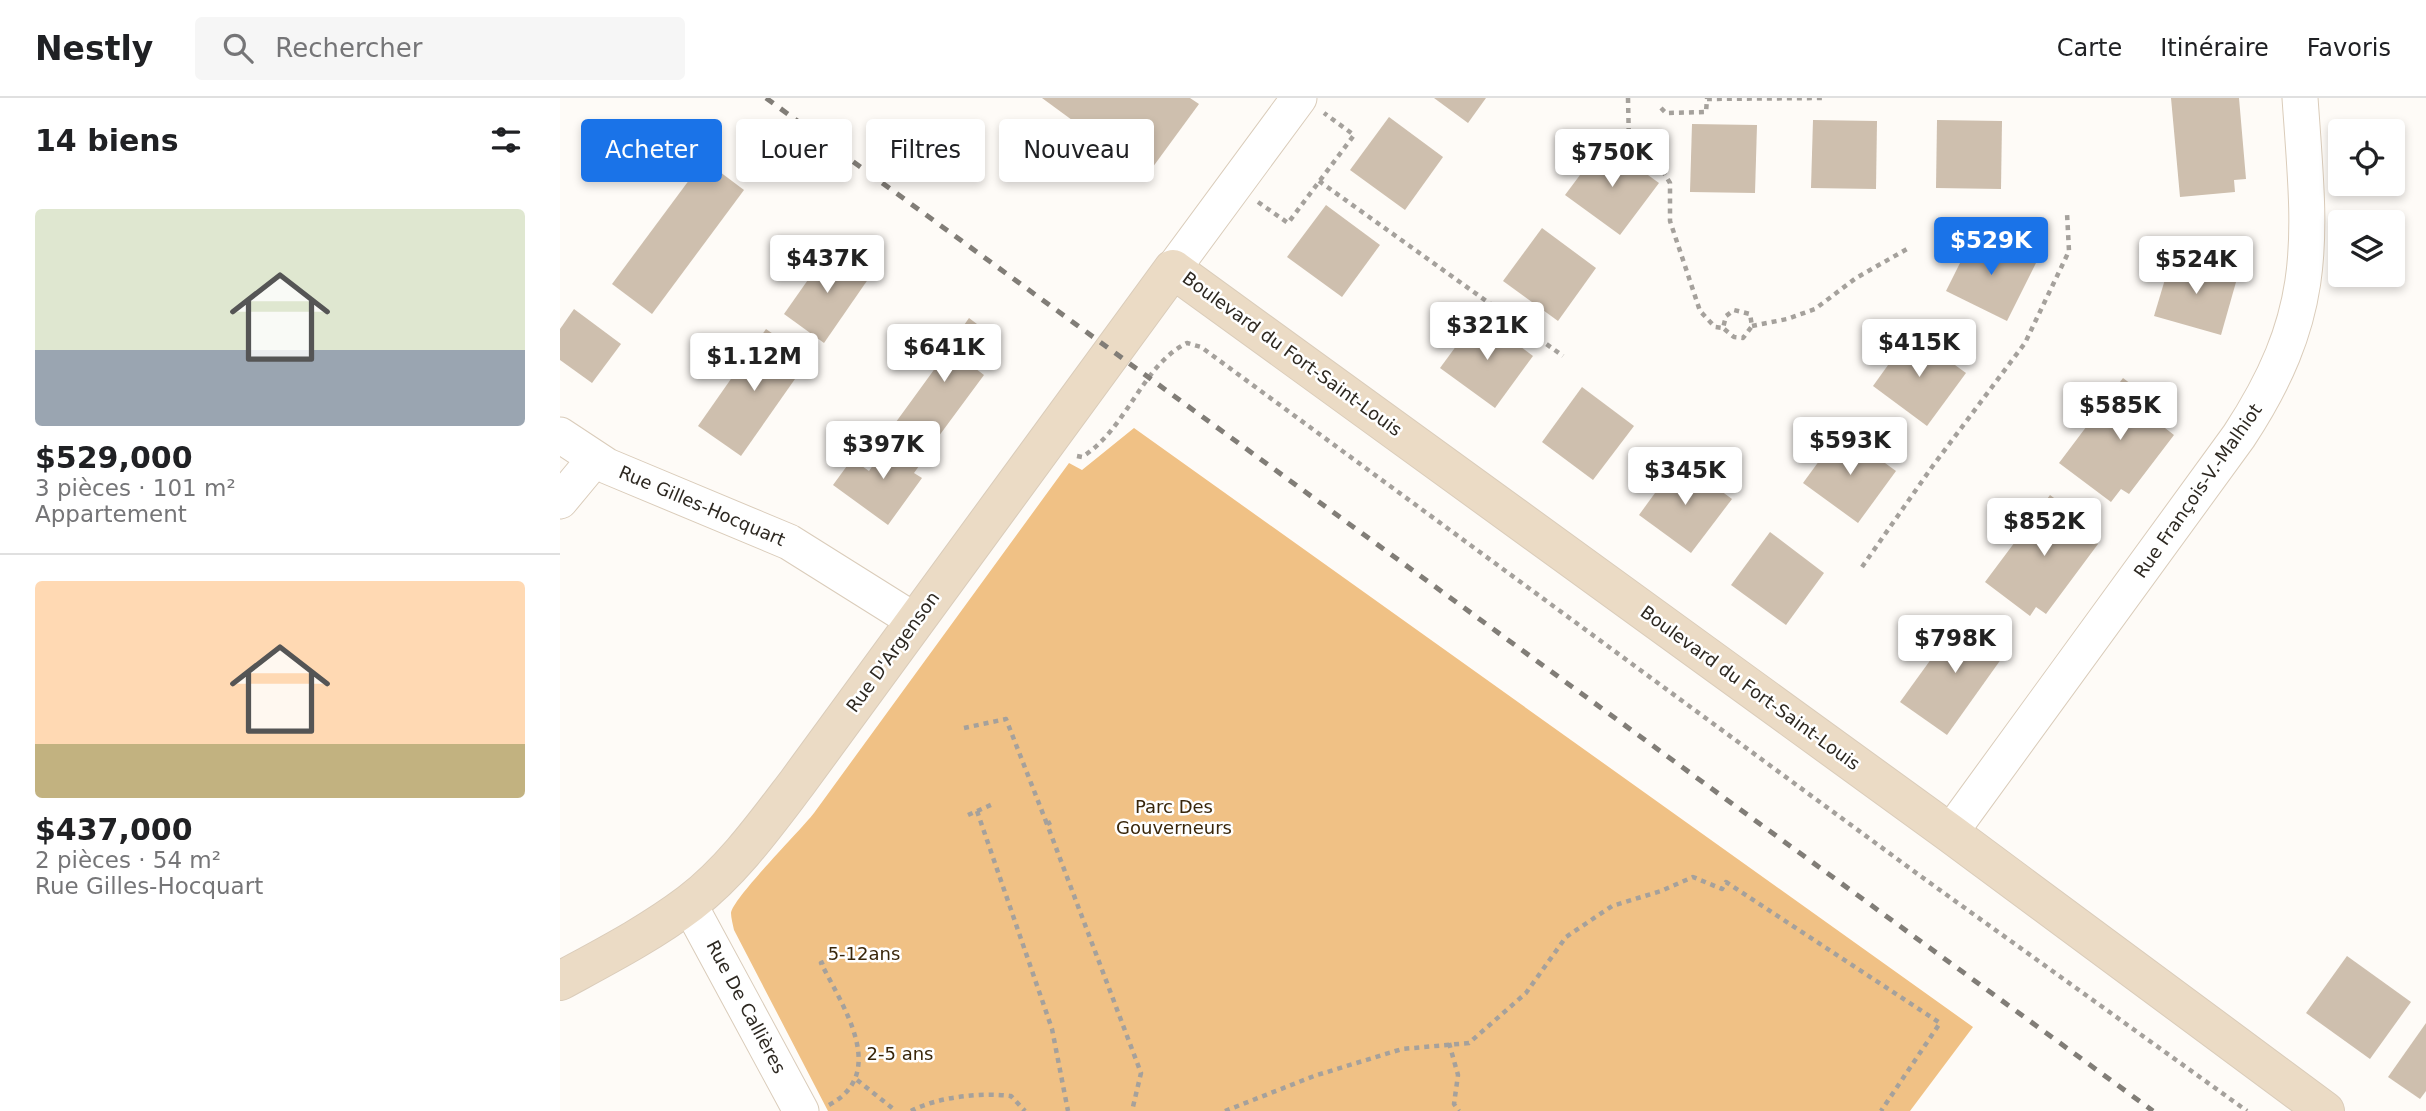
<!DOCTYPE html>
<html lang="fr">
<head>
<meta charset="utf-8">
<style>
  :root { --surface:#fff; --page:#f6f6f6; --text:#202124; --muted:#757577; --line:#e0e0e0; --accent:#1a73e8 }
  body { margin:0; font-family:"DejaVu Sans",sans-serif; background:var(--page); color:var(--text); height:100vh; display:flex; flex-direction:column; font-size:26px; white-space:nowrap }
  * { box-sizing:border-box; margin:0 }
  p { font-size:23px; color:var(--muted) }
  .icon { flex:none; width:38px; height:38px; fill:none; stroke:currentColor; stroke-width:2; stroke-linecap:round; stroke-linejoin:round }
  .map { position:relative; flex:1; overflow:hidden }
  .side { display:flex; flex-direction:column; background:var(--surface); width:560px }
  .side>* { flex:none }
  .guide { position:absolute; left:21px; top:21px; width:665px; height:63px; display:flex; gap:14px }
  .buttons { position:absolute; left:1768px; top:21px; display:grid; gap:14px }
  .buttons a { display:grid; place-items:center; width:77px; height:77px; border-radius:7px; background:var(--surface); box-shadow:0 4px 10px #0003; font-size:35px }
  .price { position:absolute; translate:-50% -60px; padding:0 16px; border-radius:7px; background:#fff; color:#222; font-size:23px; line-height:46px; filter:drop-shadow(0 2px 4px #0008) }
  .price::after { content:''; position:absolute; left:50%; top:42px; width:21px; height:16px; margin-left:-10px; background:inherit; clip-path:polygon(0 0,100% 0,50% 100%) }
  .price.current { background:var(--accent); color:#fff }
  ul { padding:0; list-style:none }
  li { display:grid; align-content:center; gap:14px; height:371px; padding:0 35px }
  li+li { border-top:2px solid var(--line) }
  li span { display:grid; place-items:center; height:217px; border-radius:7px; color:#555 }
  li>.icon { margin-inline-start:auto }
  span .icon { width:126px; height:126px; fill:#fffc; stroke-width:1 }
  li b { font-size:30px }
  h2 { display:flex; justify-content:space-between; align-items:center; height:84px; padding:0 35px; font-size:30px }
  .chip { padding:0 24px; border-radius:7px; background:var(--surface); box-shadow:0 4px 10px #0003; font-size:24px; line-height:63px }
  .chip.current { background:var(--accent); color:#fff }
  header { display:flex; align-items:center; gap:42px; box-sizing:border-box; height:98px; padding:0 35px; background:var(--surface); border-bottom:2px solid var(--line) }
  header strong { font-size:33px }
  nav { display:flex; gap:38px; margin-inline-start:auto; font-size:24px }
  .search { width:490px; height:63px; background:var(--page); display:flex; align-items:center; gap:18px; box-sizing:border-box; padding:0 24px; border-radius:7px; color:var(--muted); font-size:26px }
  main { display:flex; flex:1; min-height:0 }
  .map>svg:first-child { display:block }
</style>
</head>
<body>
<header>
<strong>Nestly</strong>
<div class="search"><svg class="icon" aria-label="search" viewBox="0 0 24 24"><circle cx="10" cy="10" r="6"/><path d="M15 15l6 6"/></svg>Rechercher</div>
<nav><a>Carte</a><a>Itinéraire</a><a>Favoris</a></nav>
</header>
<main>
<section class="side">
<h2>14 biens<svg class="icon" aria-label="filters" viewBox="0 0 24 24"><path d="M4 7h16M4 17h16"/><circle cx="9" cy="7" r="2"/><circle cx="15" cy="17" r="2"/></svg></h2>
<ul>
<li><span style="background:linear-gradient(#dfe7d0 65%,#9aa5b1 0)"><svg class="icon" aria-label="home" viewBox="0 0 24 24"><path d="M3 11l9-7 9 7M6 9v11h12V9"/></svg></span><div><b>$529,000</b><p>3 pièces · 101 m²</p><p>Appartement</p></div></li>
<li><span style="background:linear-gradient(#ffd9b3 75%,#c2b280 0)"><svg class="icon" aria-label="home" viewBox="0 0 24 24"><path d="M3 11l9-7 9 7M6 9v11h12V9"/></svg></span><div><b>$437,000</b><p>2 pièces · 54 m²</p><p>Rue Gilles-Hocquart</p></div></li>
</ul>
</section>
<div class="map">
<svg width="1866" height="1013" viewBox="0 0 1866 1013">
  <rect width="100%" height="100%" fill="#fefbf7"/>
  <!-- green -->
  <path fill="#f0c185" d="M574 330 1413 929 1350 1013H268L174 832C173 827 171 820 171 815 173 800 240 733 254 715L509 365 522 372Z"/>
  <!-- building -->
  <g fill="#cebfae">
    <polygon points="482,0 630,0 639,6 587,77"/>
    <polygon points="874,0 926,0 908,25"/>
    <polygon points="1611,0 1679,0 1686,81 1674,82 1675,94 1620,99"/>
    <polygon points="829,19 883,59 845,112 790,72"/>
    <polygon points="1253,22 1317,23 1316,91 1251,90"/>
    <polygon points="1377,22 1442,23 1441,91 1376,90"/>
    <polygon points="1132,26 1197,27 1195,95 1130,94"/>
    <polygon points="1044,45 1099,85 1060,137 1005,97"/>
    <polygon points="144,62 184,92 92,216 52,186"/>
    <polygon points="766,107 820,147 782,199 727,159"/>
    <polygon points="982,130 1036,170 998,223 943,183"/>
    <polygon points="1415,135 1476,165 1447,223 1386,193"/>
    <polygon points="271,149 311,177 264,245 224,216"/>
    <polygon points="1612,158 1678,177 1661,237 1594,218"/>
    <polygon points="14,211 61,246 32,285 0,262 0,231"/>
    <polygon points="919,217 973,258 935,310 880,270"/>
    <polygon points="409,220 425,232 403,261 424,277 370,350 336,324 376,269 363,259 386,228 397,237"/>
    <polygon points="206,231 249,261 181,358 138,328"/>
    <polygon points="1351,235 1406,275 1367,328 1313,288"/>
    <polygon points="1563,280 1615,319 1605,330 1614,337 1569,396 1561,391 1551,404 1499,365"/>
    <polygon points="1022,289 1074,328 1033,382 982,344"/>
    <polygon points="1281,333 1336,373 1298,425 1243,385"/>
    <polygon points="333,339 364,361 354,375 362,380 328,427 273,387 292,361 309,373"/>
    <polygon points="1119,362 1172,401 1131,455 1079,417"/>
    <polygon points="1490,397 1532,428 1525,437 1538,446 1486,516 1476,509 1470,518 1425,484"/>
    <polygon points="1210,434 1264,475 1226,527 1171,487"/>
    <polygon points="1403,517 1449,550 1387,637 1340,604"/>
    <polygon points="1787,858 1851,904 1810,961 1746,915"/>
    <polygon points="1866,925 1866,993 1860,1001 1828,979"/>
  </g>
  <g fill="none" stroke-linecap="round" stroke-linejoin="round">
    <defs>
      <g id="street">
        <polyline points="613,171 739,0"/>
        <polyline points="0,337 47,368 229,444 355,523"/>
        <polyline points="0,403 34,362"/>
        <path d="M1390 735 1679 338C1761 213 1750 142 1740 0"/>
        <polyline points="129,806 241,1013"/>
      </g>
      <path id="secondary" d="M0 883C44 859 89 836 130 805 172 773 205 727 237 685L613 171 1390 735 1765 1013"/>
    </defs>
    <!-- street casing -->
    <use href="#street" stroke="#daccba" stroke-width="37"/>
    <!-- secondary casing -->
    <use href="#secondary" stroke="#daccba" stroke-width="40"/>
    <!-- path -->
    <g stroke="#a5a19c" stroke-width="4.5" stroke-dasharray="5 5" stroke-linecap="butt">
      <polyline points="1068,0 1069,47 1073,55 1104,75 1110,85 1110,123 1140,213 1155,229 1163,230 1166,218 1174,212 1190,216 1192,228 1183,240 1174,239 1163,230"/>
      <polyline points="1101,10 1106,15 1146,14 1147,1 1266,0"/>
      <polyline points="759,83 1003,258"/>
      <polyline points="698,104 728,125 794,37 764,15"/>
      <polyline points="1192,228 1227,221 1255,211 1296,180 1347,151"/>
      <path d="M517 358 522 359C567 331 582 267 627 245L641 249 1359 777 1687 1013"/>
      <polyline points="1302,469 1372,369 1465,245 1509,153 1507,115"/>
      <polyline points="404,630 446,621 487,726"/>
      <polyline points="417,713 492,931 508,1013"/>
      <polyline points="408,717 433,706"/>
      <polyline points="491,724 487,726 581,975 572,1013"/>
      <polyline points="889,945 898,977 894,1006 899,1013"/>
      <polyline points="297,982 336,1013"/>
      <path d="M269 1007C329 975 283 909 261 865L274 859"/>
      <path d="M351 1013C377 999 422 994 451 998L465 1013"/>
      <polyline points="665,1013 754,978 842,951 909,945 966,895 1006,839 1052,808 1101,793 1133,779 1162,791 1166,784 1380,925 1321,1013"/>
    </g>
    <!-- street -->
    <use href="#street" stroke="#fff" stroke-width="35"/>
    <!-- secondary -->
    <use href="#secondary" stroke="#ebdbc5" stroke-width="38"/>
    <!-- rail -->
    <polyline stroke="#817d77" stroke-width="5" stroke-dasharray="9 9" stroke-linecap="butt" points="206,0 1593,1013"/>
  </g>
  <g text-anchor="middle" stroke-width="5" stroke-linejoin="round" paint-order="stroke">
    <!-- street labels -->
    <g font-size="18" fill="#2d2821" stroke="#fff">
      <text transform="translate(732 256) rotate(36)" y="6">Boulevard du Fort-Saint-Louis</text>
      <text transform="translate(1638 393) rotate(-55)" y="6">Rue François-V.-Malhiot</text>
      <text transform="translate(142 408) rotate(23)" y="6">Rue Gilles-Hocquart</text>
      <text transform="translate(333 554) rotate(-54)" y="6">Rue D'Argenson</text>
      <text transform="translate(1190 590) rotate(36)" y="6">Boulevard du Fort-Saint-Louis</text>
      <text transform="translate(186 909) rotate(62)" y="6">Rue De Callières</text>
    </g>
    <!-- park labels -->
    <g font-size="18" fill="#39260a" stroke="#fff">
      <text x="614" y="715">Parc Des<tspan x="614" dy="21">Gouverneurs</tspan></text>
      <text x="304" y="862">5-12ans</text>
      <text x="340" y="962">2-5 ans</text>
    </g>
  </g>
</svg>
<div class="buttons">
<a><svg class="icon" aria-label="locate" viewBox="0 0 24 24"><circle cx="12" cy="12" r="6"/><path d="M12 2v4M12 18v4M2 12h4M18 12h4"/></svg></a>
<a><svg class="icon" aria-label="layers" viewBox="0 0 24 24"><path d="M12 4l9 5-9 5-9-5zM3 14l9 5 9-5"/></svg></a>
</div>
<b class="price" style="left:1052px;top:91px">$750K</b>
<b class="price current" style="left:1431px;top:179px">$529K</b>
<b class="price" style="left:267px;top:197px">$437K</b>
<b class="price" style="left:1636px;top:198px">$524K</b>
<b class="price" style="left:927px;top:264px">$321K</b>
<b class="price" style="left:1359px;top:281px">$415K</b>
<b class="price" style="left:384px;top:286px">$641K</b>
<b class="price" style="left:194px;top:295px">$1.12M</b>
<b class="price" style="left:1560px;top:344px">$585K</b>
<b class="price" style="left:1290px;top:379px">$593K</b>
<b class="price" style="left:323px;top:383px">$397K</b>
<b class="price" style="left:1125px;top:409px">$345K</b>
<b class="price" style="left:1484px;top:460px">$852K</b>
<b class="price" style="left:1395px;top:577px">$798K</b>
<div class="guide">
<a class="chip current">Acheter</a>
<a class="chip">Louer</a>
<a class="chip">Filtres</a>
<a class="chip">Nouveau</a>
</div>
</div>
</main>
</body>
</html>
